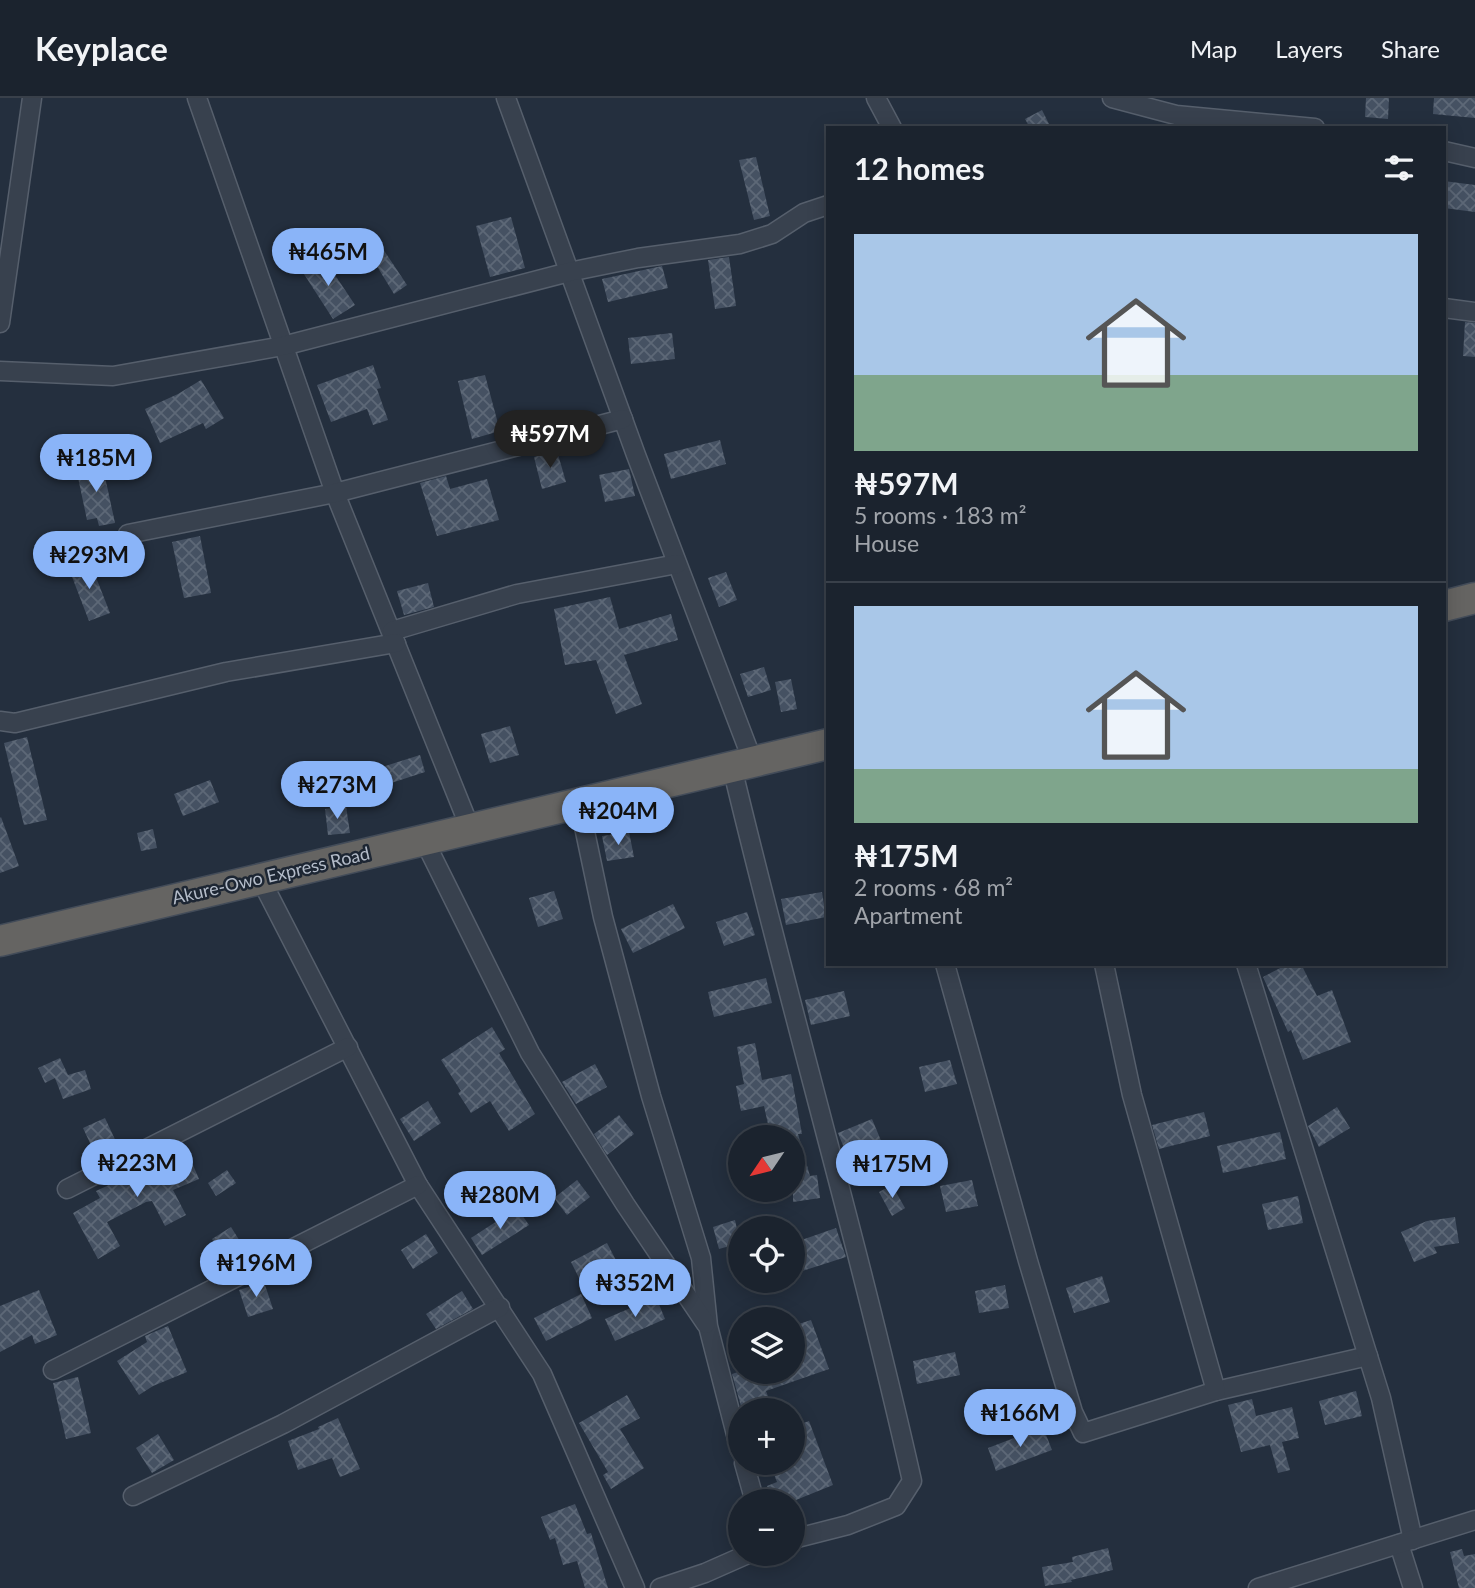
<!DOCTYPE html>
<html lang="en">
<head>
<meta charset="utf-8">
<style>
  :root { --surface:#1b232e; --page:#242b36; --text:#f1f3f6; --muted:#a0a4aa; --line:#39404a; --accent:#8ab4f8 }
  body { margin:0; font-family:Lato,sans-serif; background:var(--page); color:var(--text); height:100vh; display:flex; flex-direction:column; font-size:26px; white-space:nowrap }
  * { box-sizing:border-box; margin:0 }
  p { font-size:23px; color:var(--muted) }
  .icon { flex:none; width:38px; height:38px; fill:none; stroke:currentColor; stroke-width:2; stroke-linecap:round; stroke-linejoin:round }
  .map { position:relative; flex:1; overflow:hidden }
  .drawer { position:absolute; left:826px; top:28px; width:620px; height:840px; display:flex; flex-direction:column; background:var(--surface); border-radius:0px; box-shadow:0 4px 18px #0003,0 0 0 2px var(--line) }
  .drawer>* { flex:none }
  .needle { width:46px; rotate:235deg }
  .tools { position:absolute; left:728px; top:1027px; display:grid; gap:14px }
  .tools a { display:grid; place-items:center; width:77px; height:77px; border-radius:50%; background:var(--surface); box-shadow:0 4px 18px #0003,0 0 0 2px var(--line); font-size:35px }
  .price { position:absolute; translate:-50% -60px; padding:0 16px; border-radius:24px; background:var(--accent); color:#111; font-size:23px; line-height:46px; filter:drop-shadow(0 2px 4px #0008) }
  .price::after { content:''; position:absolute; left:50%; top:42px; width:21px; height:16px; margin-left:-10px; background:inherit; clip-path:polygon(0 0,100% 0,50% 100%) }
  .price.current { background:#222; color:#fff }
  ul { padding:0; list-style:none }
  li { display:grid; align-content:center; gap:14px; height:371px; padding:0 28px }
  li+li { border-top:2px solid var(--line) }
  li span { display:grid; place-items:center; height:217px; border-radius:0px; color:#555 }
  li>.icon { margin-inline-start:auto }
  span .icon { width:126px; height:126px; fill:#fffc; stroke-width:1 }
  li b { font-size:30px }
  h2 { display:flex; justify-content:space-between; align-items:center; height:84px; padding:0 28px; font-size:30px }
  header { display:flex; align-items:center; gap:42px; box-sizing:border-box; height:98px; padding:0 35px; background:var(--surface); border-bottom:2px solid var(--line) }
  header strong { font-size:33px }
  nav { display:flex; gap:38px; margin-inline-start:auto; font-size:24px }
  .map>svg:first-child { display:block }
</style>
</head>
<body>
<header>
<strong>Keyplace</strong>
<nav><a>Map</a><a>Layers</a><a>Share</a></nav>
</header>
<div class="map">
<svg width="1475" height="1490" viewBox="0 0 1475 1490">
  <defs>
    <pattern id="building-cross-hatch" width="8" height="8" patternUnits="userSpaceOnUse" patternTransform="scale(1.75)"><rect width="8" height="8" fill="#455162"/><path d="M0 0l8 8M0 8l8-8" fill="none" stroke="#5d6877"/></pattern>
  </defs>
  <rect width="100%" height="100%" fill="#242f3e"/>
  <!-- building -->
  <g fill="url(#building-cross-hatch)">
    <polygon points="1366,0 1389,0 1388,21 1365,19"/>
    <polygon points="1434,0 1475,0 1475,20 1433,16"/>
    <polygon points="1042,12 1051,30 1030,30 1025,21"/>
    <polygon points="756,59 770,118 754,122 739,62"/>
    <polygon points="1444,83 1475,87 1475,114 1444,110"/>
    <polygon points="511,119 525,170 490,179 476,128"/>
    <polygon points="379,145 407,187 394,196 367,152"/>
    <polygon points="323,159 355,207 333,221 302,173"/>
    <polygon points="729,159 736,208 715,211 708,162"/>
    <polygon points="662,168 668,190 608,204 602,181"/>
    <polygon points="1465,224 1475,225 1475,259 1463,258"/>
    <polygon points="672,235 675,261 631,266 628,240"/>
    <polygon points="373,267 381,290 377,291 388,322 373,327 367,311 331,324 317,287"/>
    <polygon points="485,277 500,333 472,341 458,283"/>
    <polygon points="201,282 224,320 206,331 203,325 160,345 145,311 178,296"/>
    <polygon points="720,342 726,366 671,381 664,356"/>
    <polygon points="557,353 566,384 542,391 534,359"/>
    <polygon points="102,365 115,425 99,428 97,420 87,422 76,370"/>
    <polygon points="629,371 635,398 605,404 599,377"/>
    <polygon points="446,378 450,391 487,381 499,422 437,438 420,385"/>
    <polygon points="200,438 211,495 184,500 172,444"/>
    <polygon points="90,464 110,515 89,523 69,471"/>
    <polygon points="726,474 737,502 719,509 708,480"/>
    <polygon points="428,485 434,509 404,517 397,493"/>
    <polygon points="610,499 619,531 671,516 678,542 624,557 642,606 616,616 596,562 565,567 554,511"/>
    <polygon points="764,569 771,592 748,599 740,576"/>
    <polygon points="791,581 797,611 781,614 775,584"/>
    <polygon points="510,628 519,657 490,665 481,636"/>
    <polygon points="27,639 47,722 24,727 4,645"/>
    <polygon points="420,657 425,674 382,688 383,693 367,699 360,676"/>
    <polygon points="210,682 219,704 183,718 174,696"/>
    <polygon points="346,708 350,735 328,737 325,711"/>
    <polygon points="1,719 19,768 0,775 0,720"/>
    <polygon points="153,731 157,750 141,753 137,735"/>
    <polygon points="629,734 634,759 607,763 602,738"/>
    <polygon points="554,793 563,821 538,829 529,800"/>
    <polygon points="822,794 826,819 786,827 781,801"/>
    <polygon points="673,806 685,830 633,855 621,831"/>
    <polygon points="747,814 755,837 724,848 716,824"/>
    <polygon points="1288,866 1301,866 1317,898 1332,892 1351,944 1303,962 1291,932 1288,934 1263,879"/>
    <polygon points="766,880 772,905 714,919 708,894"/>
    <polygon points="844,893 850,918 811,927 805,902"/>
    <polygon points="492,929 505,951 499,955 535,1016 509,1033 490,1003 471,1015 458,995 461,993 441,962"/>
    <polygon points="755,945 762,982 791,976 802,1036 798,1036 810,1078 817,1077 820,1100 793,1104 793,1040 771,1040 764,1008 741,1013 736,988 744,986 737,949"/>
    <polygon points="60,960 68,977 85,972 91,991 63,1001 55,980 45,985 38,970"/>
    <polygon points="950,962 957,986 925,994 919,969"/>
    <polygon points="595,966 607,989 576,1006 562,984"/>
    <polygon points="428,1003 441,1025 414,1043 400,1021"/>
    <polygon points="1337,1009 1350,1030 1319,1049 1308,1028"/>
    <polygon points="1204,1014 1210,1038 1159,1051 1152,1027"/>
    <polygon points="619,1017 634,1036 607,1057 594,1036"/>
    <polygon points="105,1020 119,1050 97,1060 83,1030"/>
    <polygon points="872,1021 882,1045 848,1060 838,1035"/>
    <polygon points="1280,1034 1286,1061 1223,1075 1217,1048"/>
    <polygon points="186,1051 199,1081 173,1092 186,1117 165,1128 152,1103 146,1104 107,1124 120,1148 98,1161 73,1115 100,1100 96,1093"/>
    <polygon points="227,1072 236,1085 216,1098 208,1085"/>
    <polygon points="577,1082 590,1099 567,1117 554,1100"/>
    <polygon points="972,1082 978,1108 946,1114 940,1088"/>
    <polygon points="892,1087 905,1110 892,1118 879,1094"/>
    <polygon points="1298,1098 1303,1125 1268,1132 1262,1106"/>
    <polygon points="517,1110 529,1127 482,1157 471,1140"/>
    <polygon points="1455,1119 1459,1145 1434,1149 1437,1155 1414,1164 1401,1134 1427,1123"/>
    <polygon points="735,1122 740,1145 719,1151 713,1129"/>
    <polygon points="231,1129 248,1156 229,1168 212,1141"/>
    <polygon points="836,1130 846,1159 793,1176 793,1145"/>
    <polygon points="426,1136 438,1155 413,1171 401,1152"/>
    <polygon points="607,1145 618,1166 582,1186 571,1164"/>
    <polygon points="1102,1178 1110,1204 1074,1215 1066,1190"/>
    <polygon points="264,1184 273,1211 248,1219 239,1192"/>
    <polygon points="1005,1187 1009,1210 979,1215 975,1193"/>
    <polygon points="39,1192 57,1237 35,1246 32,1237 0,1254 0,1208"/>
    <polygon points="462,1193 473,1211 436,1231 426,1216"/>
    <polygon points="581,1196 592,1220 546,1243 534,1220"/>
    <polygon points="656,1199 665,1221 615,1243 605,1221"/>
    <polygon points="811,1222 829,1271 766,1293 773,1312 742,1312 732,1276 738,1274 793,1274 793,1254 798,1252 793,1238 793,1228"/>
    <polygon points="168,1228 187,1274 153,1288 139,1297 117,1263 147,1244 145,1238"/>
    <polygon points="955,1254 960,1277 917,1286 913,1263"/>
    <polygon points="78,1279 91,1335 66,1341 53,1285"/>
    <polygon points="1356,1293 1362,1318 1325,1327 1319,1303"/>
    <polygon points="627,1297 640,1320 620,1331 644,1370 611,1391 603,1377 608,1374 579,1325"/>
    <polygon points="1252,1301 1256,1318 1292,1309 1299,1340 1282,1344 1290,1372 1278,1375 1270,1347 1241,1354 1228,1307"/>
    <polygon points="338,1320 360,1371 340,1379 332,1360 298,1372 288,1343 319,1331 318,1329"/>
    <polygon points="809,1323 833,1387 791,1404 785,1404 783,1396 772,1401 767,1388 777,1384 772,1371 793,1365 793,1329"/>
    <polygon points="1043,1329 1052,1352 996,1373 988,1350"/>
    <polygon points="158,1336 174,1362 152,1375 136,1350"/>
    <polygon points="575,1406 587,1436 591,1435 608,1490 585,1490 577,1463 563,1467 555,1440 550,1442 541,1419"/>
    <polygon points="1108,1450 1113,1472 1071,1482 1072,1484 1045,1488 1042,1469 1073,1464 1072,1459"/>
    <polygon points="1462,1451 1464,1458 1475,1456 1475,1490 1459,1490 1450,1454"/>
  </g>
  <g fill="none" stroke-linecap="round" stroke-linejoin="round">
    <defs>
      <g id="minor">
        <polyline points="197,0 335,395 470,730"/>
        <polyline points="506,0 636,357 753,664"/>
        <polyline points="876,0 892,30"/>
        <polyline points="1112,0 1176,17 1315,30"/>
        <polyline points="1444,53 1475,60"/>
        <polyline points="1444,210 1475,214"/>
        <polyline points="0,225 32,0"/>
        <polyline points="0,273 113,278 283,248 569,174 638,160 740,146 772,136 804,115 828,107"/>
        <polyline points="128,436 335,395 623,321"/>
        <polyline points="392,533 517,496 677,466"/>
        <polyline points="0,623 15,625 226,574 396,545"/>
        <path d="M732 669C789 908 858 1143 912 1383L896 1408 848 1427 793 1441"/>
        <polyline points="579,705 603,819 651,998 701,1160 708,1228 740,1352"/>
        <polyline points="424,742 530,955 625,1106 706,1226"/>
        <polyline points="260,780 418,1087 542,1276 635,1490"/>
        <polyline points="945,866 1028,1163 1073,1314 1083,1335 1216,1293 1368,1258"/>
        <polyline points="1104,866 1132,997 1216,1293"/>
        <polyline points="1246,866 1381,1300 1413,1442"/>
        <polyline points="67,1091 348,949"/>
        <polyline points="53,1272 418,1087"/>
        <polyline points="744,1365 755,1404"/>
        <polyline points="133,1398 283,1326 500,1209"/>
        <polyline points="1399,1446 1413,1490"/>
        <polyline points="660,1490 705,1475 748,1456"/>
        <polyline points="1258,1490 1475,1422"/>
      </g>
      <g id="trunk">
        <polyline points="1444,508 1475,500"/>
        <polyline points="0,843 828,646"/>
      </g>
    </defs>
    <!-- minor casing -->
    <use href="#minor" stroke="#565f6c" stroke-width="21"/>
    <!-- trunk casing -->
    <use href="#trunk" stroke="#434c59" stroke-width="33"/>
    <!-- minor -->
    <use href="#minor" stroke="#38414e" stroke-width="18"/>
    <!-- trunk -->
    <use href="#trunk" stroke="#656462" stroke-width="30"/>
  </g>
  <g text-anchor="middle" stroke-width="5" stroke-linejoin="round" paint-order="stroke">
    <!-- street labels -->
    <g font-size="18" fill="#b4bcc9" stroke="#1d2633">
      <text transform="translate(271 778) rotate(-13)" y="6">Akure-Owo Express Road</text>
    </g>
  </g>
</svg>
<div class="tools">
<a><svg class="needle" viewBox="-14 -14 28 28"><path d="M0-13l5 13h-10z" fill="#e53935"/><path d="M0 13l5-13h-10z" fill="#a0a4aa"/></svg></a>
<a><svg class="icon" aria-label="locate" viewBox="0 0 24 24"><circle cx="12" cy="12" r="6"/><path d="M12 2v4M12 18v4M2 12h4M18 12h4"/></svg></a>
<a><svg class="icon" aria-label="layers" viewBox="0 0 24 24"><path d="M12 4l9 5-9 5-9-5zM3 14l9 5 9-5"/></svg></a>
<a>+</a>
<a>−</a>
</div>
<b class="price" style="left:328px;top:190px">₦465M</b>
<b class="price current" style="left:550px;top:372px">₦597M</b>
<b class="price" style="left:96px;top:396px">₦185M</b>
<b class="price" style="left:89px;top:493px">₦293M</b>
<b class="price" style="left:337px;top:723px">₦273M</b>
<b class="price" style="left:618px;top:749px">₦204M</b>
<b class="price" style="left:137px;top:1101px">₦223M</b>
<b class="price" style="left:892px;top:1102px">₦175M</b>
<b class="price" style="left:500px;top:1133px">₦280M</b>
<b class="price" style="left:256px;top:1201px">₦196M</b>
<b class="price" style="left:635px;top:1221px">₦352M</b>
<b class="price" style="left:1020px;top:1351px">₦166M</b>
<section class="drawer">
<h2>12 homes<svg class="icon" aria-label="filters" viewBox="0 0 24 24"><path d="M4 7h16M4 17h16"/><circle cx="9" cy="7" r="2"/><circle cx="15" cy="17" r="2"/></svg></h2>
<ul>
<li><span style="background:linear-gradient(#a9c7e8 65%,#7fa58c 0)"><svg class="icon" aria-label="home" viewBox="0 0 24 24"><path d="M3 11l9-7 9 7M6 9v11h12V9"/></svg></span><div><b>₦597M</b><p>5 rooms · 183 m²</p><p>House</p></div></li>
<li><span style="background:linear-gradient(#a9c7e8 75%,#7fa58c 0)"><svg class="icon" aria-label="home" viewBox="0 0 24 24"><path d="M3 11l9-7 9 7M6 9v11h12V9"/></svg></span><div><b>₦175M</b><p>2 rooms · 68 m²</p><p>Apartment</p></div></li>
</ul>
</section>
</div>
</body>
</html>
